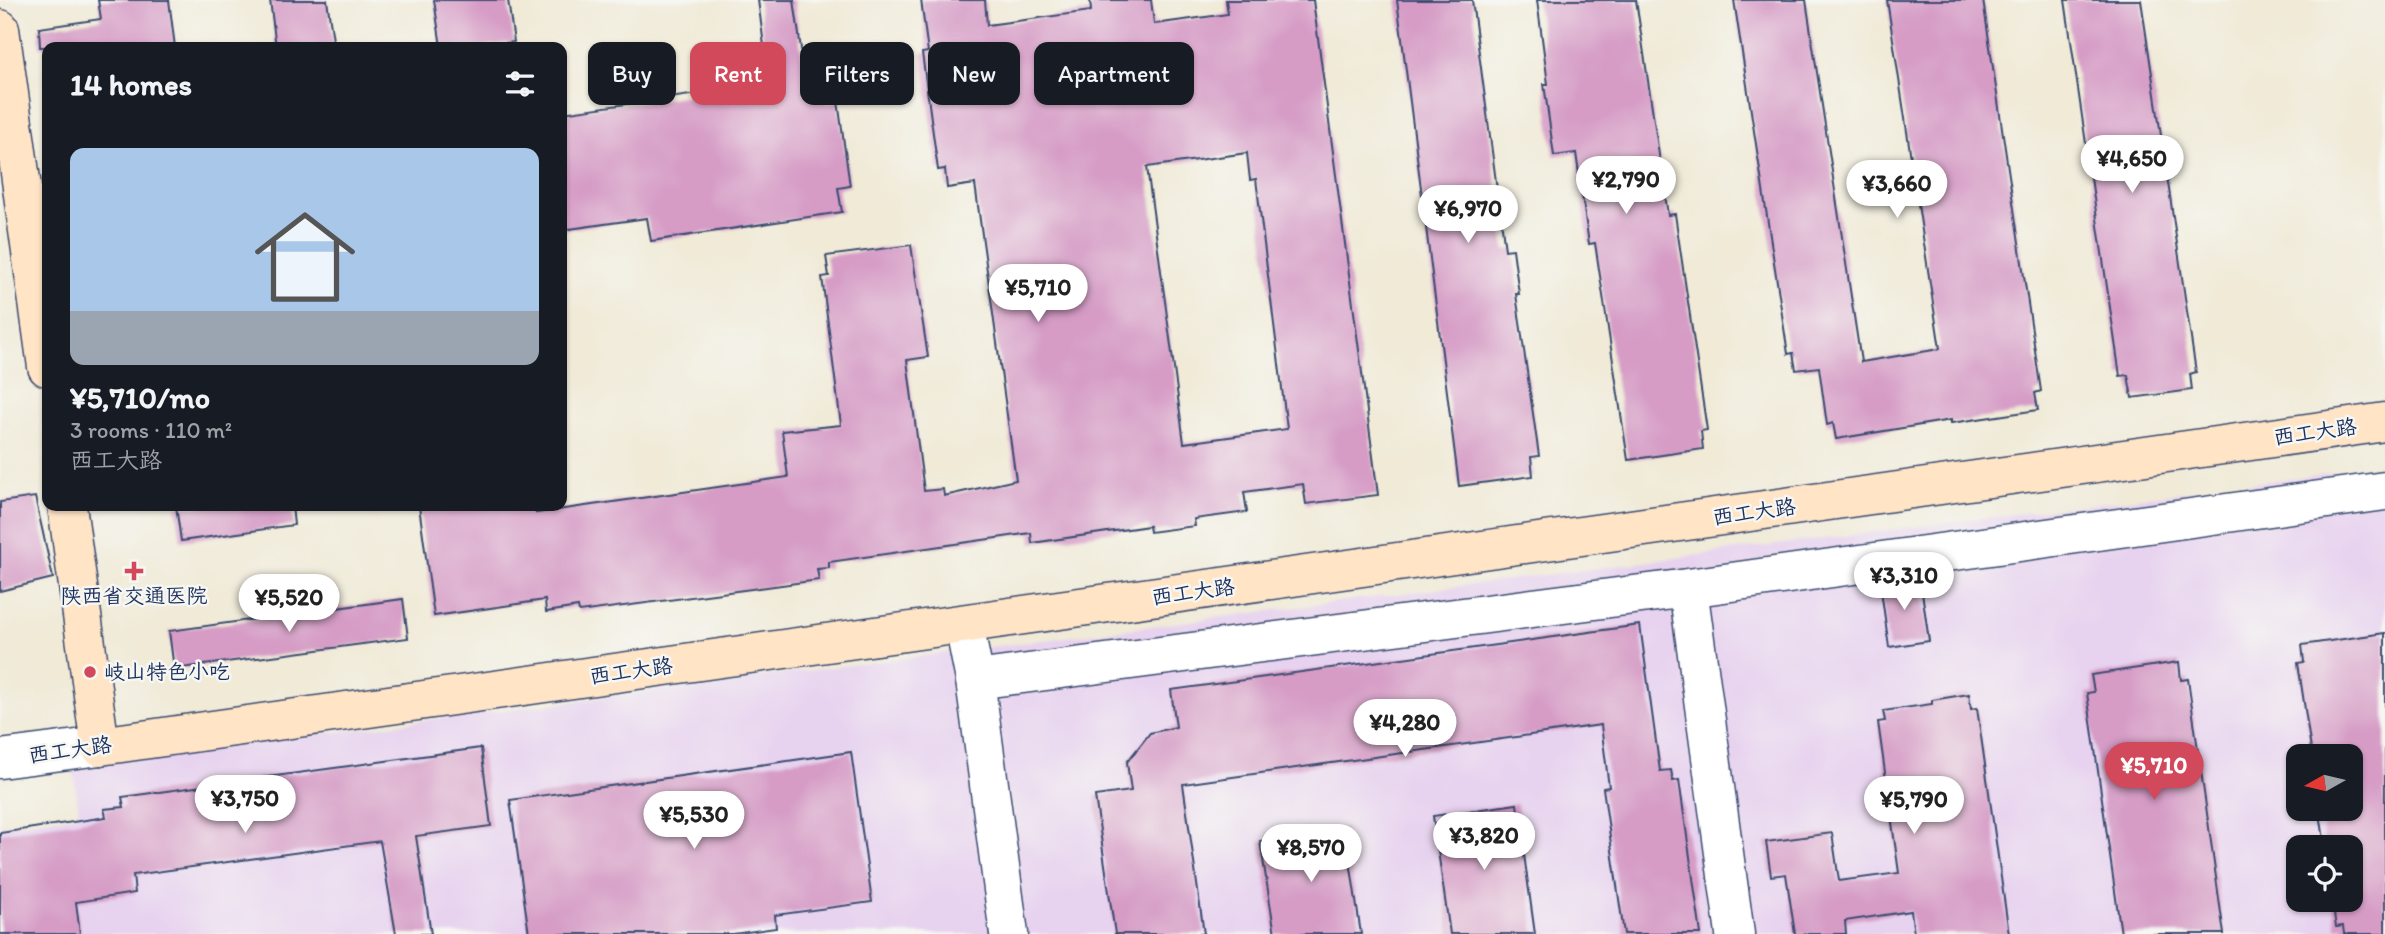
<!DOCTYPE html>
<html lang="en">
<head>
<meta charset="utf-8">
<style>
  :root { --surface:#171b24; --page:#242831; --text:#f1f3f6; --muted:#9ea1a6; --line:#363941; --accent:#d1495b }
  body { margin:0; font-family:Itim,"LXGW WenKai TC",sans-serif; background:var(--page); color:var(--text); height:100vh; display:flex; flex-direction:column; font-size:26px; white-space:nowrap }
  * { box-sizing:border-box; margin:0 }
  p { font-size:23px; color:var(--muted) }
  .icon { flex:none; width:38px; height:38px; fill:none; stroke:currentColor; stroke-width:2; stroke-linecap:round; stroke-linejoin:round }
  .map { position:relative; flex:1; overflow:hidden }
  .sheet { position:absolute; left:42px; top:42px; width:525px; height:469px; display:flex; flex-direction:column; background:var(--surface); border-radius:14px; box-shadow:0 2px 5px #0004 }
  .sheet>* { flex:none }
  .guide { position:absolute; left:588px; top:42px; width:665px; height:63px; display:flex; gap:14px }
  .needle { width:46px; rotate:262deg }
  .buttons { position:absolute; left:2286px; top:744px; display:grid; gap:14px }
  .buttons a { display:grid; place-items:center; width:77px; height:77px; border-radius:14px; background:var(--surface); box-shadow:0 2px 5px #0004; font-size:35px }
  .price { position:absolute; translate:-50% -60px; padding:0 16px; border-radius:24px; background:#fff; color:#222; font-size:23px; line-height:46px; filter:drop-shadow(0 2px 4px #0008) }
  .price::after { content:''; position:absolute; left:50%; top:42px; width:21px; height:16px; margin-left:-10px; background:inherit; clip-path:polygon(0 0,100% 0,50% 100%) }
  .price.selected { background:var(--accent); color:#fff }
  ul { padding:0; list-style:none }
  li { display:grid; align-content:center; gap:14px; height:371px; padding:0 28px }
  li+li { border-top:2px solid var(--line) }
  li span { display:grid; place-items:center; height:217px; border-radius:14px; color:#555 }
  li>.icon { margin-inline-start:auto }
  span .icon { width:126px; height:126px; fill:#fffc; stroke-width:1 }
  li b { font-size:30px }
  h2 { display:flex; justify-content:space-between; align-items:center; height:84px; padding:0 28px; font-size:30px }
  .chip { padding:0 24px; border-radius:14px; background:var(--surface); box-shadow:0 2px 5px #0004; font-size:24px; line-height:63px }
  .chip.selected { background:var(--accent); color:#fff }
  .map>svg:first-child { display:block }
</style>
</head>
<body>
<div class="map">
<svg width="2385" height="934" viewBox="0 0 2385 934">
  <rect width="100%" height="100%" fill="#f6f6f2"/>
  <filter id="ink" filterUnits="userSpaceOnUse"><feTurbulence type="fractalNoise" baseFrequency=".0143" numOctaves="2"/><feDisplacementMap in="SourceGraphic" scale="14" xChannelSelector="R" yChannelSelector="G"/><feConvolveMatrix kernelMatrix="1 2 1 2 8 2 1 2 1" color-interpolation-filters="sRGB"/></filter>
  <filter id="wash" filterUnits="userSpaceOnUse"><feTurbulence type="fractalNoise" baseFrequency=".00686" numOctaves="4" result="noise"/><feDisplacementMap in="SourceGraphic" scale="28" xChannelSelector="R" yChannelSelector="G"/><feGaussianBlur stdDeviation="1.57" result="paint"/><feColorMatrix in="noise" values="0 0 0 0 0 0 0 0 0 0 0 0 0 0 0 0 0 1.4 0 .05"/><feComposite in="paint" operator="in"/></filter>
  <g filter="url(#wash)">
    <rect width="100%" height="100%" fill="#f0ead7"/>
    <!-- built -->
    <path fill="#e7d2ef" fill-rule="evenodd" d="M2385 466V934H0V826L79 815 73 766ZM2298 756H2350V808H2298ZM2298 847H2350V900H2298Z"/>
    <g id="blocks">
      <!-- building -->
      <g fill="#d69cc6" fill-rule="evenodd">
        <polygon points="98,0 169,0 175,47 40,47 39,28 101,19"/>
        <polygon points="270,0 327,0 334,47 276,47"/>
        <polygon points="434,0 508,0 514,42 472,47 441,47"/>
        <polygon points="758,0 794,0 806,84 824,82 826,103 838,101 850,186 838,188 842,212 651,241 647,218 562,230 562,113 769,84"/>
        <path d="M921 0H985L987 25 1091 11 1090 0H1151L1154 24 1228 14 1226 0H1313L1378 495 1306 504 1303 484 1244 492 1247 512 1194 519 1195 526 1150 532 1149 526 1032 543 1031 533 829 562V568L817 569 819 580 579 612 578 607 546 612 545 600 434 616 419 506H535L536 513 788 477 782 431 841 425 822 277 829 276 826 256 911 245 928 357 907 360 924 491 943 489 944 496 1016 480 975 184 947 188 945 169 938 170 922 53 928 52ZM1247 153 1250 180 1256 179 1287 429 1184 443 1147 167Z"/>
        <polygon points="1397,0 1472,0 1505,250 1513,249 1519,294 1516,294 1539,456 1531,457 1533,476 1459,486"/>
        <polygon points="1537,0 1636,0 1668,215 1675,214 1681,255 1707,430 1701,431 1703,449 1628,460 1595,243 1589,244 1576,153 1554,156 1544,84 1548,84"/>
        <polygon points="1734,0 1806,0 1861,362 1940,349 1887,0 1983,0 2041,391 2035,393 2038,410 1951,423 1951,420 1836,439 1833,423 1827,425 1819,367 1796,370 1793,353 1788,354"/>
        <polygon points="2065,0 2141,0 2196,372 2190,374 2192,390 2132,398 2128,375 2120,376"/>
        <polygon points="35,497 53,578 0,591 0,502"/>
        <polygon points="176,506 292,506 294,525 181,541"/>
        <polygon points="1920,578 1929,641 1889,647 1880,583"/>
        <polygon points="403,599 408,638 174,669 169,631"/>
        <polygon points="1640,625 1660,771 1671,770 1673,781 1679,780 1701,934 1624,934 1603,788 1609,787 1601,725 1183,784 1204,934 1115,934 1095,796 1131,791 1127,762 1150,733 1176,727 1171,690"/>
        <polygon points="2385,633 2385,934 2344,934 2343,926 2336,927 2332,900 2350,900 2350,847 2325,847 2320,813 2325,813 2325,808 2350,808 2350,756 2312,756 2298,663 2304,662 2302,645"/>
        <polygon points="2179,662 2181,680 2188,679 2224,934 2121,934 2087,693 2094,692 2091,675"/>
        <polygon points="1969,694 1971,709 1977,708 2009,934 1914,934 1911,911 1845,921 1846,934 1795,934 1786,874 1771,876 1766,842 1832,833 1839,881 1899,873 1878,722 1885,721 1883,711 1932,704 1932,700"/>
        <polygon points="481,748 491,826 416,836 431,934 396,934 380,841 133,875 135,893 76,902 80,934 0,934 0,833 106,817 104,809 124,807 122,797"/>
        <polygon points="851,752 872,902 775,915 776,928 733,934 529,934 510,800"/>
        <polygon points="1517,804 1535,934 1450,934 1433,816"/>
        <polygon points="1345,828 1361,934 1275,934 1260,841"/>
      </g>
    </g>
  </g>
  <g filter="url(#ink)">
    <use href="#blocks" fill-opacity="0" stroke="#3b4b70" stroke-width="2"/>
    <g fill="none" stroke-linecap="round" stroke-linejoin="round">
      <defs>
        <g id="street">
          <polyline points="1688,588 1735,934"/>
          <polyline points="964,625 975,680 1009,934"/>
          <polyline points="975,680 1688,588 2385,491"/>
          <polyline points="0,759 100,746"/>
        </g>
        <g id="secondary">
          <polyline points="0,29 47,367"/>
          <polyline points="67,506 100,746 2385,422"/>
        </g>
      </defs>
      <!-- street casing -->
      <use href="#street" stroke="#3b4b70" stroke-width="41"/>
      <!-- secondary casing -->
      <use href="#secondary" stroke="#3b4b70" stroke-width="41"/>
      <!-- street -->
      <use href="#street" stroke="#fff" stroke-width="38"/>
      <!-- secondary -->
      <use href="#secondary" stroke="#ffe4c6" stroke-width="38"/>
    </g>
  </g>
  <!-- markers -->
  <g fill="#d1495b" stroke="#f6f6f2" stroke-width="2.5">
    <path d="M130.5 560.5h7v7h7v7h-7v7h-7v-7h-7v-7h7z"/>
    <circle cx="90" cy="672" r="7"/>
  </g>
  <g text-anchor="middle" stroke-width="5" stroke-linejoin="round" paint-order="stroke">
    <!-- street labels -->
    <g font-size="21" fill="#1b2f5e" stroke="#f6f6f2">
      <text transform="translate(2315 432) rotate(-8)" y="7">西工大路</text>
      <text transform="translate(1754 512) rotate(-8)" y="7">西工大路</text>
      <text transform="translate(1193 592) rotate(-8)" y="7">西工大路</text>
      <text transform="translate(631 671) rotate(-8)" y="7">西工大路</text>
      <text transform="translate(70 750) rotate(-8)" y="7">西工大路</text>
    </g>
    <!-- poi labels -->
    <g font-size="21" fill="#1b2f5e" stroke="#f6f6f2">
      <text x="134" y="603">陕西省交通医院</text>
      <text x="104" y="679" text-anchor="start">岐山特色小吃</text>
    </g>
  </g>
</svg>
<div class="buttons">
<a><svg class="needle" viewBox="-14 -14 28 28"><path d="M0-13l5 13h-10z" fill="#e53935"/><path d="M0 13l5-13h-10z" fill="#9ea1a6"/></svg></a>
<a><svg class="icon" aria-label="locate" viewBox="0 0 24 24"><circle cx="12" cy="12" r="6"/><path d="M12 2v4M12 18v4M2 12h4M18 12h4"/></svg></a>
</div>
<b class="price" style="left:2132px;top:195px">¥4,650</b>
<b class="price" style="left:1626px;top:216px">¥2,790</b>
<b class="price" style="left:1897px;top:220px">¥3,660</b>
<b class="price" style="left:1468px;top:245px">¥6,970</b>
<b class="price" style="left:1038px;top:324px">¥5,710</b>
<b class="price" style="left:1904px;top:612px">¥3,310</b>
<b class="price" style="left:289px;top:634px">¥5,520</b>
<b class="price" style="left:1405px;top:759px">¥4,280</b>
<b class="price selected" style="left:2154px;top:802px">¥5,710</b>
<b class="price" style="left:245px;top:835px">¥3,750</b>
<b class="price" style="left:1914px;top:836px">¥5,790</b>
<b class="price" style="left:694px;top:851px">¥5,530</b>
<b class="price" style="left:1484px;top:872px">¥3,820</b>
<b class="price" style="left:1311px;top:884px">¥8,570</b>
<div class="guide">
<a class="chip">Buy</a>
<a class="chip selected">Rent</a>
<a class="chip">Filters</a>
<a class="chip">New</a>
<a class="chip">Apartment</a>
</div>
<section class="sheet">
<h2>14 homes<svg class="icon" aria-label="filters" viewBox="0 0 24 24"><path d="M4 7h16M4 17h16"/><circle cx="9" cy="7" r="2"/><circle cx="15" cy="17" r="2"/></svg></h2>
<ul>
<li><span style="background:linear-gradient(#a9c7e8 75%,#9aa5b1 0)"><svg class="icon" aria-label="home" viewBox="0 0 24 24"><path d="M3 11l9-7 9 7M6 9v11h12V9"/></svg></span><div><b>¥5,710/mo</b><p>3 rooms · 110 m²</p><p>西工大路</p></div></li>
</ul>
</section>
</div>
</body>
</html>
